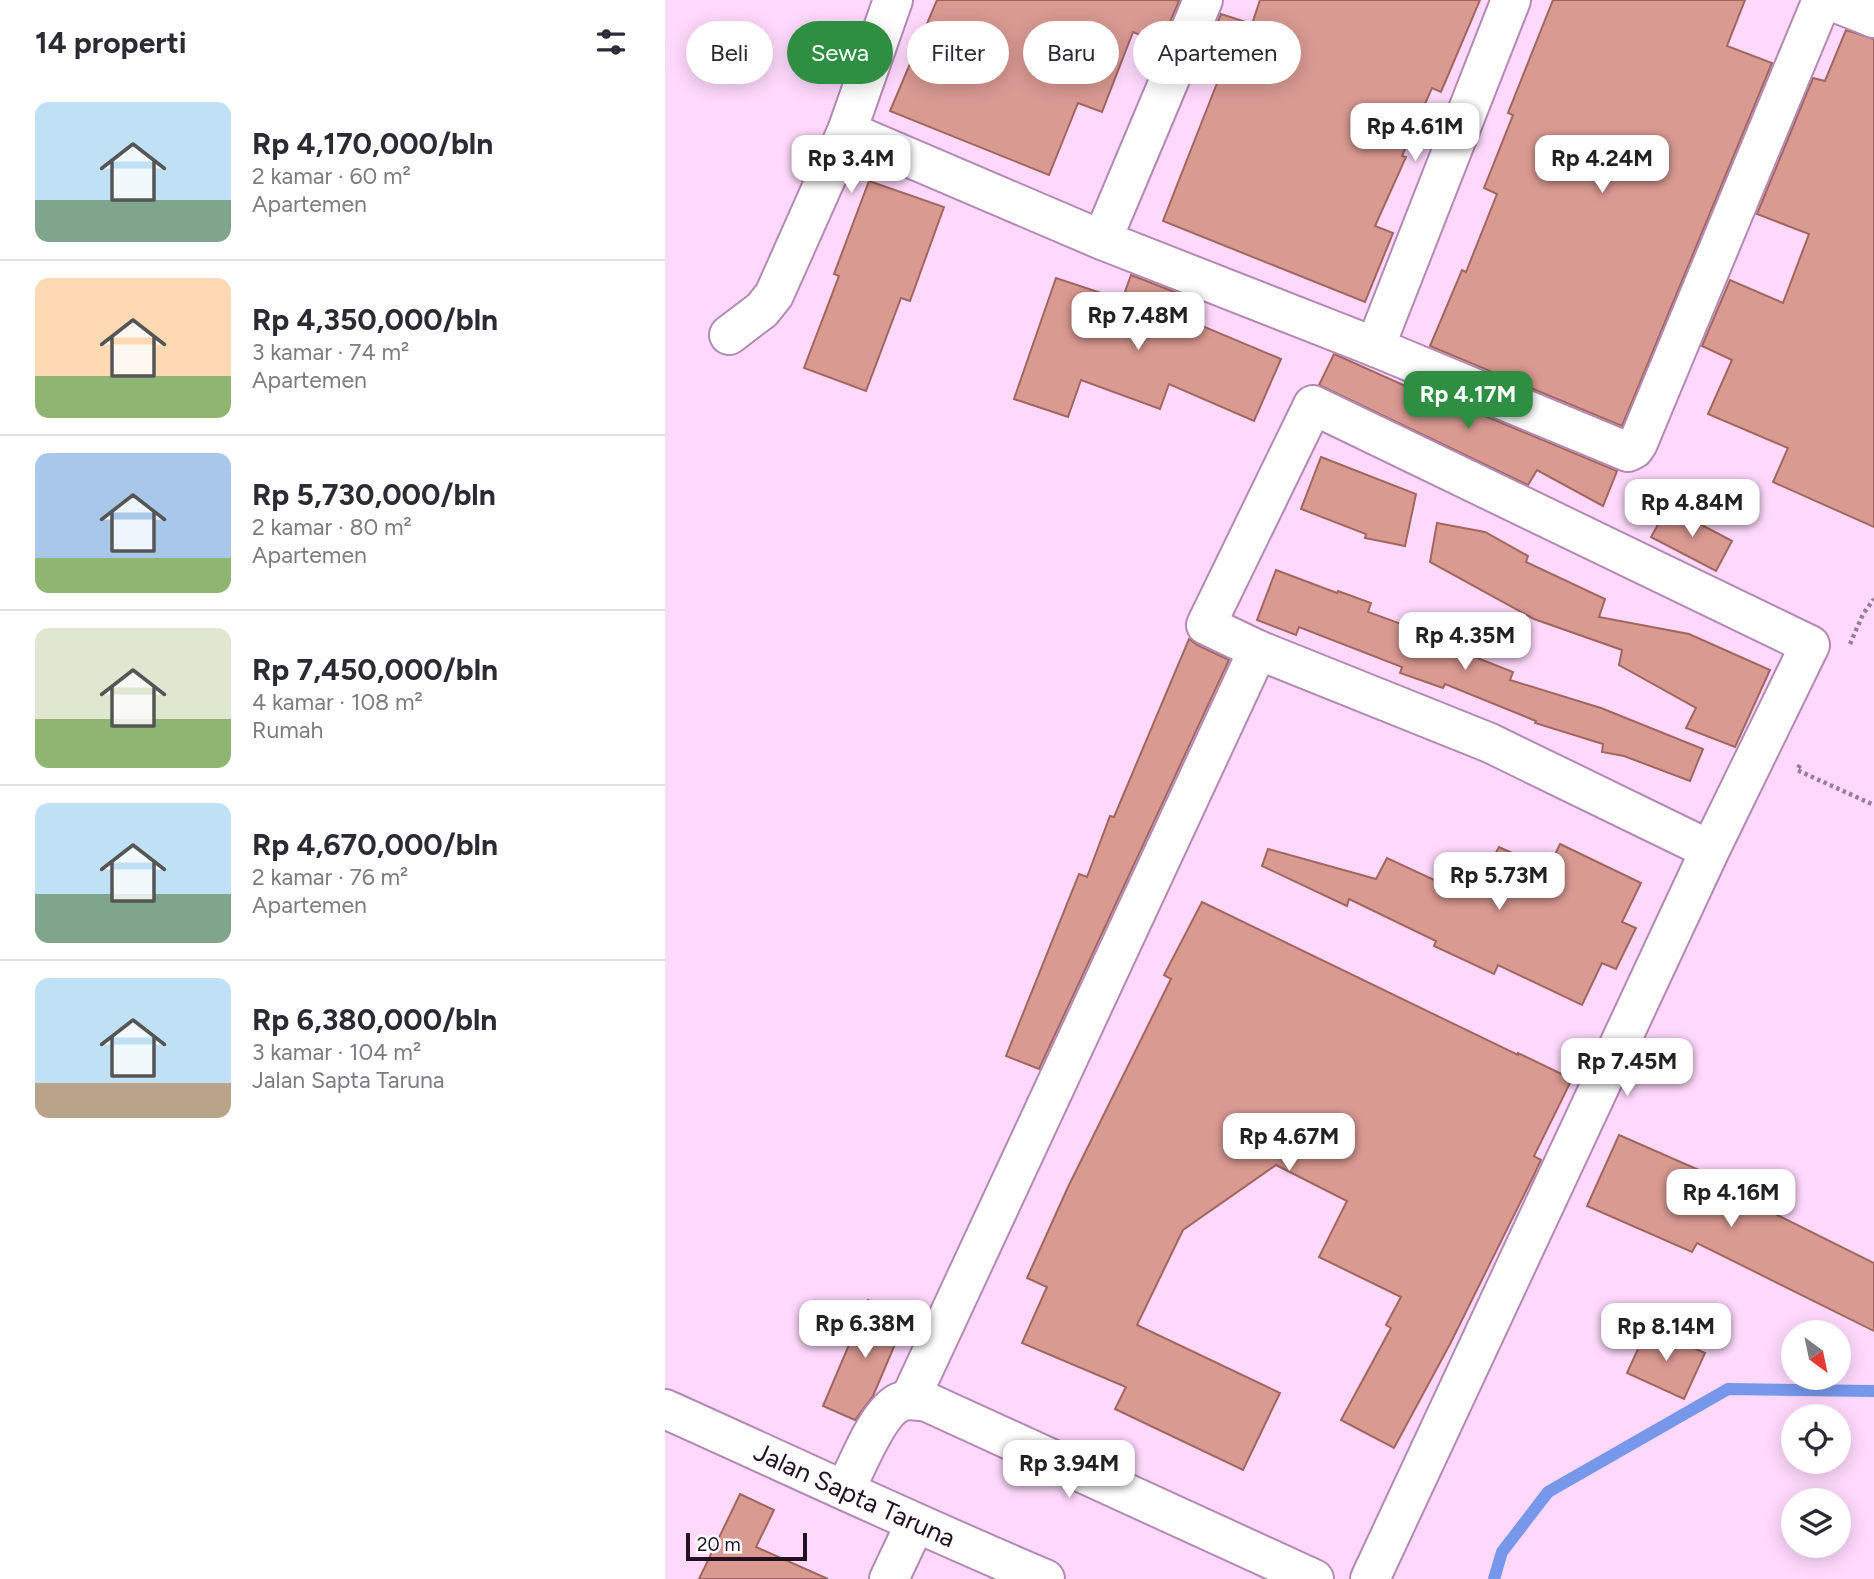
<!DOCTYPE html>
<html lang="id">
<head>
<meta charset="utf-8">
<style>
  :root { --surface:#fff; --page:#f7f7f7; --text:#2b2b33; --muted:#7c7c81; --line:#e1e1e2; --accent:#2e8e41 }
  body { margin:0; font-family:Figtree,sans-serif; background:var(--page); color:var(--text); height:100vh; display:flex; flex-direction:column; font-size:26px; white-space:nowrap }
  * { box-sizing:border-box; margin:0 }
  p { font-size:23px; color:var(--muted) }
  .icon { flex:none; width:38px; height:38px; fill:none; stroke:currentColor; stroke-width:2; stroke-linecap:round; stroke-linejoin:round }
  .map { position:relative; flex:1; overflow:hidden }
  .panel { display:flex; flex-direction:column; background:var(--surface); width:665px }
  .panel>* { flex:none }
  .top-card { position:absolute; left:21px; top:21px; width:665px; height:63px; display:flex; gap:14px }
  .needle { width:46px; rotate:147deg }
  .tools { position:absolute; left:1116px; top:1320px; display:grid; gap:14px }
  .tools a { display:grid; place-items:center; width:70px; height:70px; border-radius:50%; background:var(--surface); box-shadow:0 4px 18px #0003; font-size:35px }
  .scale { position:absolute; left:21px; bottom:18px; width:121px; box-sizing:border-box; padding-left:7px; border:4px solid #211121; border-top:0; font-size:19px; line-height:24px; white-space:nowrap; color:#211121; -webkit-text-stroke:5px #fff; paint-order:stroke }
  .price { position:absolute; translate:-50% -60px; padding:0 16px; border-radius:14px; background:#fff; color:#222; font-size:23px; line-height:46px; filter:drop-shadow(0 2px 4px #0008) }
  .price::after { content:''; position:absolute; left:50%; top:42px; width:21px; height:16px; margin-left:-10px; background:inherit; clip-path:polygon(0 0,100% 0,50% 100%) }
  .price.on { background:var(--accent); color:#fff }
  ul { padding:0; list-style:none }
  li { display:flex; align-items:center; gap:21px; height:175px; padding:0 35px }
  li+li { border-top:2px solid var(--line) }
  li span { display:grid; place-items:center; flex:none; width:196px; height:140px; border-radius:14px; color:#555 }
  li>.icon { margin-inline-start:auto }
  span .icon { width:84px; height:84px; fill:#fffc; stroke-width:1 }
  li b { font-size:30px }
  h2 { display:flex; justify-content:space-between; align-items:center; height:84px; padding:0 35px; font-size:30px }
  .pill { padding:0 24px; border-radius:32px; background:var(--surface); box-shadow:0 4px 18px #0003; font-size:24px; line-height:63px }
  .pill.on { background:var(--accent); color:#fff }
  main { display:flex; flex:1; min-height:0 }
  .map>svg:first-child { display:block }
</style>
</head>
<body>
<main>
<section class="panel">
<h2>14 properti<svg class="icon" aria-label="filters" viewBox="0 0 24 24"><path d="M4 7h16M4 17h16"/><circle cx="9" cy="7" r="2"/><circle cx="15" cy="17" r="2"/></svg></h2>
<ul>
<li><span style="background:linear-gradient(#bfe0f5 70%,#7fa58c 0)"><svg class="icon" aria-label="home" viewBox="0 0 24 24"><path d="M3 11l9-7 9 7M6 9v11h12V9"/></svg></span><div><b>Rp 4,170,000/bln</b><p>2 kamar · 60 m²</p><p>Apartemen</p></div></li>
<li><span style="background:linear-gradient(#ffd9b3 70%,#8fb573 0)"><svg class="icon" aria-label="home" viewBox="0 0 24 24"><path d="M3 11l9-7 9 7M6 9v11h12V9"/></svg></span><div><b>Rp 4,350,000/bln</b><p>3 kamar · 74 m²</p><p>Apartemen</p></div></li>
<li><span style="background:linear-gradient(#a9c7e8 75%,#8fb573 0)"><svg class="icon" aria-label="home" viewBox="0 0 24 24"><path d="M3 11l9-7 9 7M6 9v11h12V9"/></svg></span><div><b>Rp 5,730,000/bln</b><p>2 kamar · 80 m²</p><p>Apartemen</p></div></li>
<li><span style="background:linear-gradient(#dfe7d0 65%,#8fb573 0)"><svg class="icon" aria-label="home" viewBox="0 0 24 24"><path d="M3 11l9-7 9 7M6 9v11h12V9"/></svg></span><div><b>Rp 7,450,000/bln</b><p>4 kamar · 108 m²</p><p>Rumah</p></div></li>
<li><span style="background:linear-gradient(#bfe0f5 65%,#7fa58c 0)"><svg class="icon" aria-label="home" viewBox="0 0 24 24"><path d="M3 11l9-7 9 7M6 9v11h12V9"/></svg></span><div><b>Rp 4,670,000/bln</b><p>2 kamar · 76 m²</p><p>Apartemen</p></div></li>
<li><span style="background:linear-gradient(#bfe0f5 75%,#b9a48a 0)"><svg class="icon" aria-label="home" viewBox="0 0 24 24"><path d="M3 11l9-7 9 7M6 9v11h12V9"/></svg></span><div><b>Rp 6,380,000/bln</b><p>3 kamar · 104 m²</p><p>Jalan Sapta Taruna</p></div></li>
</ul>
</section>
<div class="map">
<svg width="1209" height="1579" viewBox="0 0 1209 1579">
  <rect width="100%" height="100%" fill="#ffd9fd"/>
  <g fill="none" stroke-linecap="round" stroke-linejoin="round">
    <!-- stream -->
    <polyline stroke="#7797ea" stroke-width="12" points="829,1579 837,1552 883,1492 1063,1389 1209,1391"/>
  </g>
  <!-- building -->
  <g fill="#d99a92" stroke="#a2665f" stroke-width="2">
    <polygon points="272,0 510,0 514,1 496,43 468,32 437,112 413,103 384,175 225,111"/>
    <polygon points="595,0 815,0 776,92 767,88 737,156 741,157 710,226 728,233 700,302 498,221 556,73 534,66 556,14 587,24"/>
    <polygon points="888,0 1080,0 1062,46 1107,63 957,426 765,346 797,270 801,272 832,194 819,188 848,115 843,113"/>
    <polygon points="1181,30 1209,39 1209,527 1108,482 1123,448 1043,414 1067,360 1037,346 1065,280 1118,303 1144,234 1092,214 1148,78 1160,81"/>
    <polygon points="204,181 279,207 245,301 236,298 201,391 139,368 174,276 169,274"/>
    <polygon points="466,275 525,298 518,318 616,359 589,421 504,384 495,409 416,380 403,417 349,399 391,278 457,300"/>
    <polygon points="669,354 747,389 748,386 952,471 938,506 872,470 863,485 654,385"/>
    <polygon points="656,457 751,494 740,546 700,538 701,534 636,509"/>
    <polygon points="1003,507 1067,541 1051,571 986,537"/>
    <polygon points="772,523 820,532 863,556 861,562 940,599 934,617 1024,634 1105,670 1070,747 1021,728 1031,708 954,665 957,650 869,619 765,562"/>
    <polygon points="611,570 672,593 673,591 706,603 703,612 794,645 792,650 848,672 845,680 936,708 1038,749 1025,781 959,756 937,752 938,744 870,723 871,721 780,684 778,688 735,673 737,667 634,627 631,635 592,620"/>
    <polygon points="524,639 532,645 564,660 374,1069 341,1056 414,874 422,877 445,816 449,817"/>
    <polygon points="895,844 976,883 957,922 971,928 951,969 937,963 917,1005 833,965 829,974 769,946 771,941 684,899 682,906 597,866 603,849 711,879 722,858 795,892 813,854 827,860 834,847 883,869"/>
    <polygon points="537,902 853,1055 853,1053 907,1079 869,1156 876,1160 868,1177 785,1344 729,1448 676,1420 726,1328 721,1325 736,1297 654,1257 682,1201 611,1165 518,1230 472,1325 615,1393 578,1470 450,1409 461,1387 357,1343 382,1287 362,1278 403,1187 506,979 499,975"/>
    <polygon points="954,1135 1059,1181 1056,1187 1209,1263 1209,1331 1032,1243 1027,1252 922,1206"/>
    <polygon points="203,1300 242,1316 208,1396 190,1420 158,1406"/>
    <polygon points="983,1327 1040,1353 1019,1399 962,1373"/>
    <polygon points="75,1494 109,1510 91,1547 163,1579 34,1579"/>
  </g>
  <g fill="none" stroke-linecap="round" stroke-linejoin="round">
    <defs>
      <g id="street">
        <polyline points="1164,0 1209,18"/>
        <polyline points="182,131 437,240 710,347 963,452 969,449 973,443 1157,0"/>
        <polyline points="437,240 538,0"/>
        <polyline points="64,335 97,310 109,295 182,131 228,0"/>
        <polyline points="710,347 846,0"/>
        <polyline points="245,1399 593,650"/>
        <path d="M180 1490C192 1467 212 1412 235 1402 245 1398 252 1401 262 1402L649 1579"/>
        <polyline points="224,1579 250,1524"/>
        <polyline points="705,1579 1045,850 825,743 593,650 541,625 648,405 1145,645 1045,850"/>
      </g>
      <g id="secondary">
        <path id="s1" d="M0 1409C127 1466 252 1525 380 1579"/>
      </g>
    </defs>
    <!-- street casing -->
    <use href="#street" stroke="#b489b3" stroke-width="42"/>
    <!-- secondary casing -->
    <use href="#secondary" stroke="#b489b3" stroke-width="42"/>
    <!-- path -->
    <g stroke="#997d98" stroke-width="4.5" stroke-dasharray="3.5 3.5" stroke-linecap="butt">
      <polyline points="1185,644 1198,614 1209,599"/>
      <polyline points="1135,765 1132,770 1209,805"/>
    </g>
    <!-- street -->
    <use href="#street" stroke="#fff" stroke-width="38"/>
    <!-- secondary -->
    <use href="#secondary" stroke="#fff" stroke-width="38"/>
  </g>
  <g text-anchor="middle" stroke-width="5" stroke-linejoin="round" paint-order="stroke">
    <!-- street labels -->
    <g font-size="26" fill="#211121" stroke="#fff">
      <text dy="9" stroke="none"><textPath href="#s1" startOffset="208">Jalan Sapta Taruna</textPath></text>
    </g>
  </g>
</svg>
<div class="tools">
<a><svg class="needle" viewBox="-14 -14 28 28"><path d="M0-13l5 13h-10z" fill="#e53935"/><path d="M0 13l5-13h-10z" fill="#7c7c81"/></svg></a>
<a><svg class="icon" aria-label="locate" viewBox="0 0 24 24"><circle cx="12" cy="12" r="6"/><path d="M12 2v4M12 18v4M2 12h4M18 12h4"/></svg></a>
<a><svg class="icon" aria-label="layers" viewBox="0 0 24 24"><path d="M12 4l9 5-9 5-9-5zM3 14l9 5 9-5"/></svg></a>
</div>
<div class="scale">20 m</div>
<b class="price" style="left:750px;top:163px">Rp 4.61M</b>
<b class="price" style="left:186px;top:195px">Rp 3.4M</b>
<b class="price" style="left:937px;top:195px">Rp 4.24M</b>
<b class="price" style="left:473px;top:352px">Rp 7.48M</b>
<b class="price on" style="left:803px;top:431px">Rp 4.17M</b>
<b class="price" style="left:1027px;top:539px">Rp 4.84M</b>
<b class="price" style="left:800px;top:672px">Rp 4.35M</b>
<b class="price" style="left:834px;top:912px">Rp 5.73M</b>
<b class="price" style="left:962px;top:1098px">Rp 7.45M</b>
<b class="price" style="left:624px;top:1173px">Rp 4.67M</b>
<b class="price" style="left:1066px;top:1229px">Rp 4.16M</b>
<b class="price" style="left:200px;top:1360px">Rp 6.38M</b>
<b class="price" style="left:1001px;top:1363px">Rp 8.14M</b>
<b class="price" style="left:404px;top:1500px">Rp 3.94M</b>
<div class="top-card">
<a class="pill">Beli</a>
<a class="pill on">Sewa</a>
<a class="pill">Filter</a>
<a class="pill">Baru</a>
<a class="pill">Apartemen</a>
</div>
</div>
</main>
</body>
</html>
